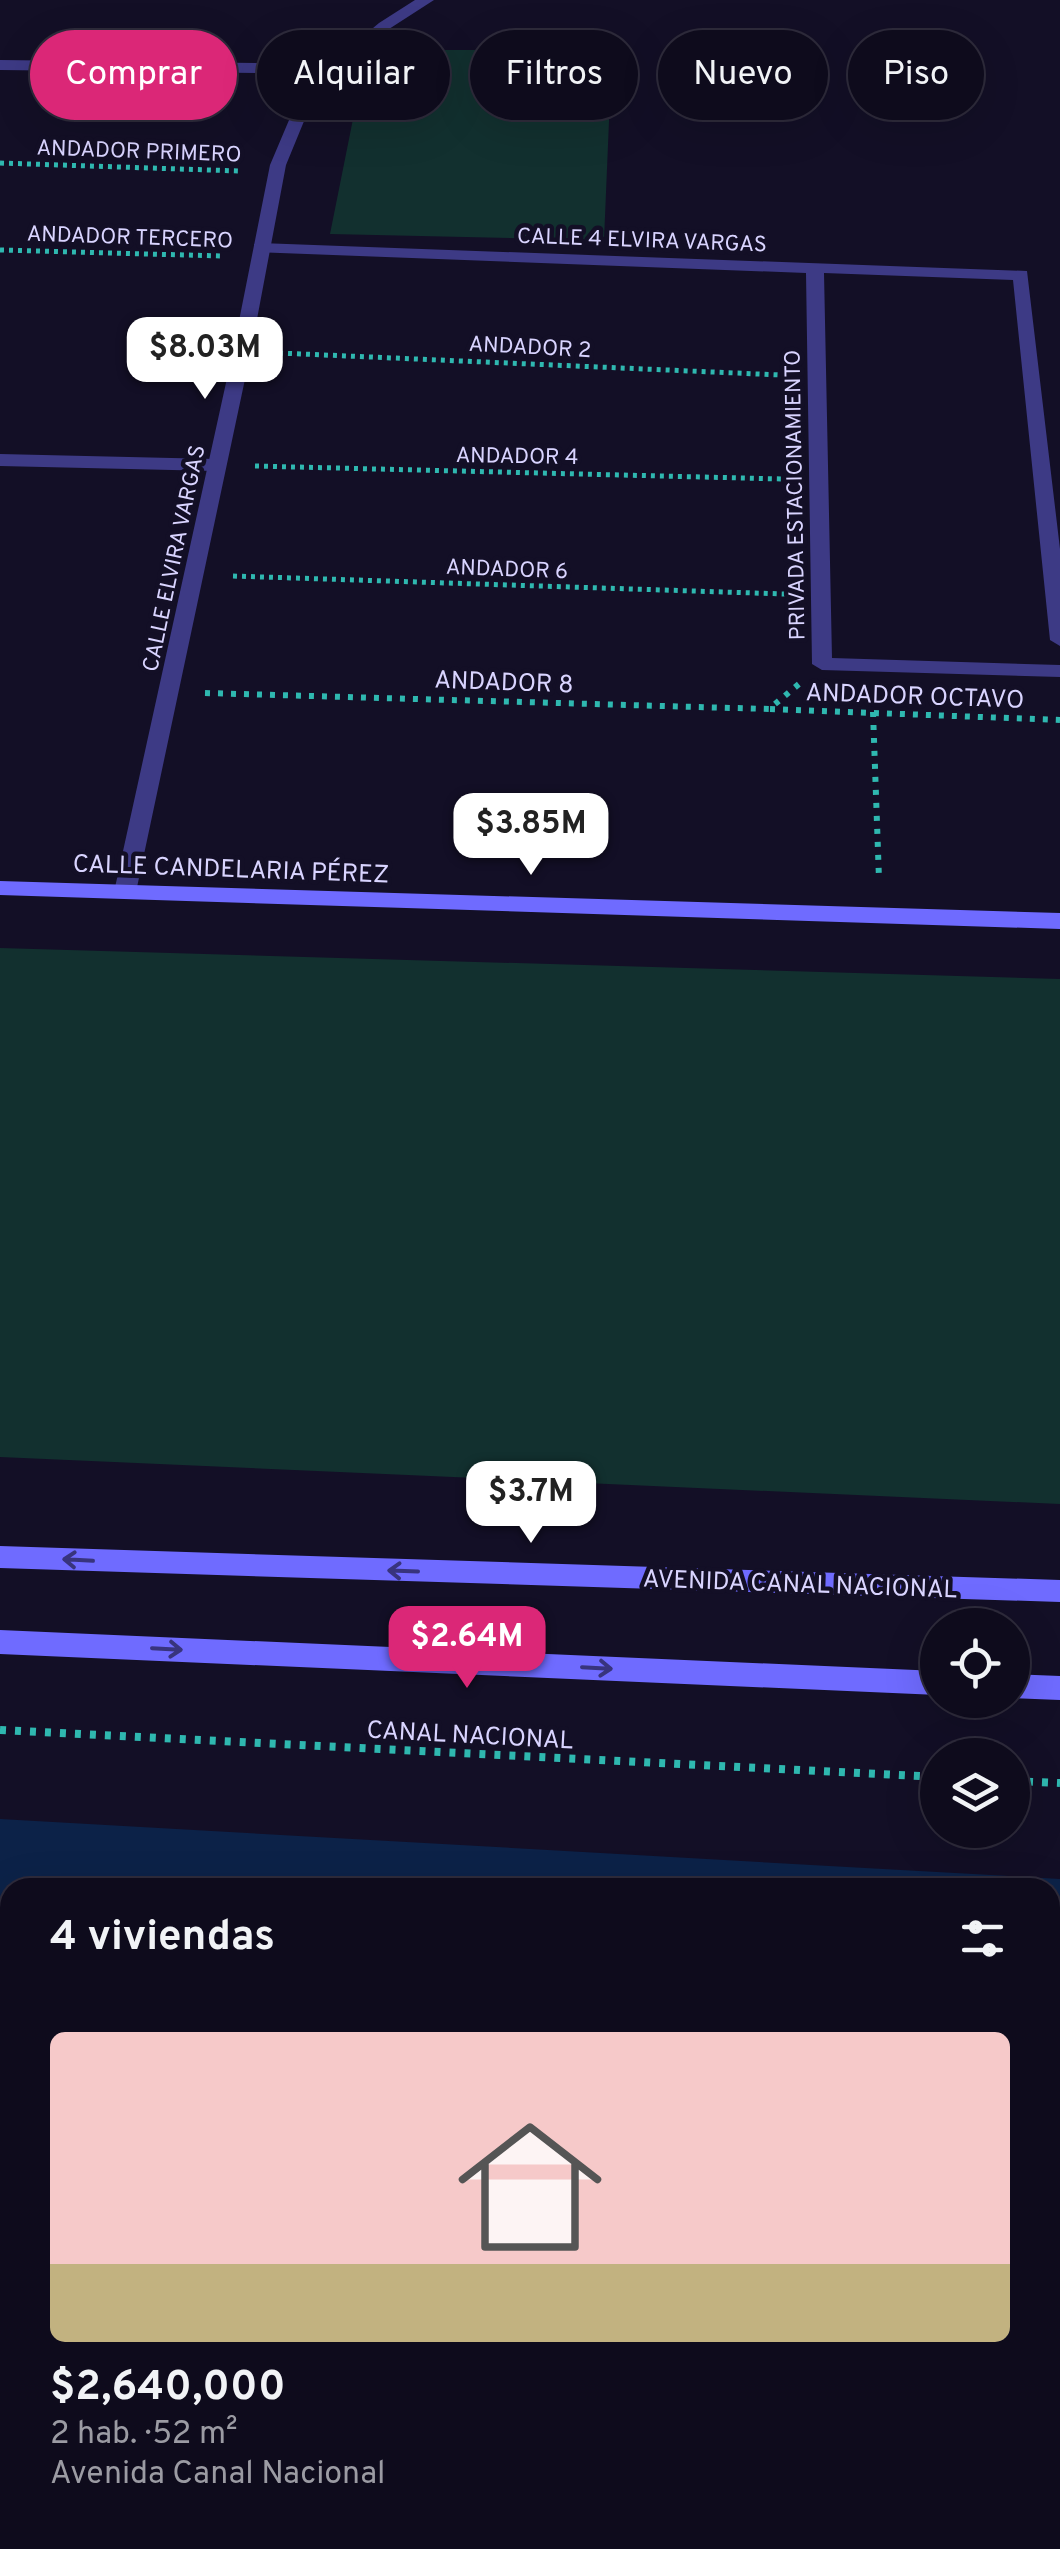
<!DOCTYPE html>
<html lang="es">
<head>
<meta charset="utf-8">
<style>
  :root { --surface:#0e0b1c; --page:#1c1929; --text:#f1f3f6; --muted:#9b9ba3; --line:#2e2b3b; --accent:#db2777 }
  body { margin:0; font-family:Overpass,sans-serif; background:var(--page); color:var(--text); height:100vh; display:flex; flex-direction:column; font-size:38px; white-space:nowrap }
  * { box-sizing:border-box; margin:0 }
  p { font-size:32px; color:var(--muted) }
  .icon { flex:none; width:55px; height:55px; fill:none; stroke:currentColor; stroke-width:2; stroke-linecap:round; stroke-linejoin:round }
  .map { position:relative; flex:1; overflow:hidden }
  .panel { position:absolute; left:0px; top:1878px; width:1060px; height:672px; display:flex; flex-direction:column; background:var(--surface); border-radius:30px 30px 0 0; box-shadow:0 10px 40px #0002,0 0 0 2px var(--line) }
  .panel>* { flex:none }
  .top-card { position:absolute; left:30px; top:30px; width:1000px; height:90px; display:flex; gap:20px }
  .buttons { position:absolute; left:920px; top:1608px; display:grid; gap:20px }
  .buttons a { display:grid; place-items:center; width:110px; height:110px; border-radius:50%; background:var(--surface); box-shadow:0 10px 40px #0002,0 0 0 2px var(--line); font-size:50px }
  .price { position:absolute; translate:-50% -85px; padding:0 22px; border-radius:20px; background:#fff; color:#222; font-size:32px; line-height:65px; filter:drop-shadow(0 2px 5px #0008) }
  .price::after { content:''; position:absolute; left:50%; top:60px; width:30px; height:22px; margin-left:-15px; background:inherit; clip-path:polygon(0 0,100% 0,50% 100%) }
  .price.current { background:var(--accent); color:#fff }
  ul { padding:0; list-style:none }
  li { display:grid; align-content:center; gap:20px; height:530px; padding:0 50px }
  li+li { border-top:2px solid var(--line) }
  li span { display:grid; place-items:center; height:310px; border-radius:15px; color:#555 }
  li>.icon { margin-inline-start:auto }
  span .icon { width:180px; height:180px; fill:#fffc; stroke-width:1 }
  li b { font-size:42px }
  h2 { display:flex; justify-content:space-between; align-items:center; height:120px; padding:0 50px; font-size:42px }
  .pill { padding:0 35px; border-radius:45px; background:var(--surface); box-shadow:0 10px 40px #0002,0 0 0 2px var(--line); font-size:35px; line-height:90px }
  .pill.current { background:var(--accent); color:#fff }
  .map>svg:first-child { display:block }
</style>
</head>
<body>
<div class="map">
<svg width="1060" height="2549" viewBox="0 0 1060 2549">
  <rect width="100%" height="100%" fill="#130f26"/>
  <!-- green -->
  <g fill="#12302f">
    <polygon points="397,50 612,50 604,240 330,234 359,89"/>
    <polygon points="0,948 1060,979 1060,1504 0,1457"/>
    <polygon points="0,2256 10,2257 10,2540 1050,2540 1050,2313 1060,2314 1060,2549 0,2549"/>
  </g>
  <!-- water -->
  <polygon fill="#0c2248" points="0,1819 1060,1879 1060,2052 1050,2052 1050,1888 10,1888 10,1998 0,1997"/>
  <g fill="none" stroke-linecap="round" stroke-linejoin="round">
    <!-- path-far2 -->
    <g stroke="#2fb8b0" stroke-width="5" stroke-dasharray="4 5" stroke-linecap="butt">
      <polyline points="0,163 240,171"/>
      <polyline points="0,250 222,256"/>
      <polyline points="279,353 781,375"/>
      <polyline points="255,466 783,479"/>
      <polyline points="233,576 785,594"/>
    </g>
    <!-- path-far1 -->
    <g stroke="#2fb8b0" stroke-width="6" stroke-dasharray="5 8" stroke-linecap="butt">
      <polyline points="205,693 769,709 799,684"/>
      <polyline points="770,709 1060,720"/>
      <polyline points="873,712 879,879"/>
    </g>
    <!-- path -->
    <g stroke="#2fb8b0" stroke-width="8" stroke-dasharray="6 9" stroke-linecap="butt">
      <polyline points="0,1730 938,1777"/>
      <polyline points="1012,1781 1060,1783"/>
      <polyline points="0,2153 10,2154"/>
    </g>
    <!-- lane -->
    <g fill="#3d3a85" fill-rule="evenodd">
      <polygon points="0,60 333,64 341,69 333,74 0,70"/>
      <polygon points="260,243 1027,271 1060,549 1060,646 1050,640 1013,280 824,273 832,658 1060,665 1060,677 822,670 812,664 806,273 254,252 254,244"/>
      <polygon points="0,454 215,459 224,465 215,471 0,466"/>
      <rect x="0" y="2073" width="10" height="30"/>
      <polygon points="1050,2131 1060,2132 1060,2162 1050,2161"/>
    </g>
    <!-- street -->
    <polygon fill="#3d3a85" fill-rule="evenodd" points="415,0 434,0 389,29 316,92 286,165 251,351 136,892 133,897 117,897 114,892 233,351 270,165 303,87 379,23"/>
    <!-- secondary -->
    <g fill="#6f6bff" fill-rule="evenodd">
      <polygon points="0,881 1060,913 1060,929 0,895"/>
      <polygon points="0,1546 1060,1580 1060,1602 0,1568"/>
      <polygon points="0,1630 938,1671 938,1695 0,1654"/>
      <polygon points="1012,1674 1060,1676 1060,1700 1012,1698"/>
    </g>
  </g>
  <!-- one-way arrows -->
  <defs><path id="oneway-shaft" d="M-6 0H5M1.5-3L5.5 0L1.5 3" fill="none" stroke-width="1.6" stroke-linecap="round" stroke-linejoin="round" transform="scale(2.5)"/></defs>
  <g stroke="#38347d">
    <use href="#oneway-shaft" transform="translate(78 1560) rotate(-177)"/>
    <use href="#oneway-shaft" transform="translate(403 1571) rotate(-178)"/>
    <use href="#oneway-shaft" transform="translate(167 1649) rotate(3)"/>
    <use href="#oneway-shaft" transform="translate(597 1668) rotate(3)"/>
  </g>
  <g text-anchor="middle" stroke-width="9" stroke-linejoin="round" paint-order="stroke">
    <!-- far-street labels -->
    <g font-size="22" fill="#d9d4ff" stroke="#130f26">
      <text transform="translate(139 150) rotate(2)" y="8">ANDADOR PRIMERO</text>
      <text transform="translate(130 236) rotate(2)" y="8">ANDADOR TERCERO</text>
      <text transform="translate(642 239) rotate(2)" y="8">CALLE 4 ELVIRA VARGAS</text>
      <text transform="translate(530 346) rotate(3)" y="8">ANDADOR 2</text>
      <text transform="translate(517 455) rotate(1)" y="8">ANDADOR 4</text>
      <text transform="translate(794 495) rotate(-91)" y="8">PRIVADA ESTACIONAMIENTO</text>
      <text transform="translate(173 558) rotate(-78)" y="8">CALLE ELVIRA VARGAS</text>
      <text transform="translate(507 568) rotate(2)" y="8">ANDADOR 6</text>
    </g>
    <!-- street labels -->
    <g font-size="25" fill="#d9d4ff" stroke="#130f26">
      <text transform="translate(504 681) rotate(2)" y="9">ANDADOR 8</text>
      <text transform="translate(915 695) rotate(2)" y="9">ANDADOR OCTAVO</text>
      <text transform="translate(231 868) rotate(2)" y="9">CALLE CANDELARIA PÉREZ</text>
      <text transform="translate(800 1583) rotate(2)" y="9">AVENIDA CANAL NACIONAL</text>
      <text transform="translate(470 1734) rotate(3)" y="9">CANAL NACIONAL</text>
    </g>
  </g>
</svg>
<div class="buttons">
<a><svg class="icon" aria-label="locate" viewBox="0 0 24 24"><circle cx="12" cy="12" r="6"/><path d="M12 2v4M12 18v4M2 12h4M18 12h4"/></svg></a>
<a><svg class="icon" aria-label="layers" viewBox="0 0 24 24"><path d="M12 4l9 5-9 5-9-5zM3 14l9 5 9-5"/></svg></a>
</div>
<b class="price" style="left:205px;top:402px">$8.03M</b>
<b class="price" style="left:531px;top:878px">$3.85M</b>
<b class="price" style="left:531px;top:1546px">$3.7M</b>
<b class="price current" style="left:467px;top:1691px">$2.64M</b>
<div class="top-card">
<a class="pill current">Comprar</a>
<a class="pill">Alquilar</a>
<a class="pill">Filtros</a>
<a class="pill">Nuevo</a>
<a class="pill">Piso</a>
</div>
<section class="panel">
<h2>4 viviendas<svg class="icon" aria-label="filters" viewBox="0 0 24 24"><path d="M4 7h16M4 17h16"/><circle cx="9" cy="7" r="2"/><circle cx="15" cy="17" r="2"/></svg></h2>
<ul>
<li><span style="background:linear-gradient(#f6c9c9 75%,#c2b280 0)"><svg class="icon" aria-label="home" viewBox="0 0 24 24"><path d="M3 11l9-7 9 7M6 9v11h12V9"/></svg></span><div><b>$2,640,000</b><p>2 hab. · 52 m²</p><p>Avenida Canal Nacional</p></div></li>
</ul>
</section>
</div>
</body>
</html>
